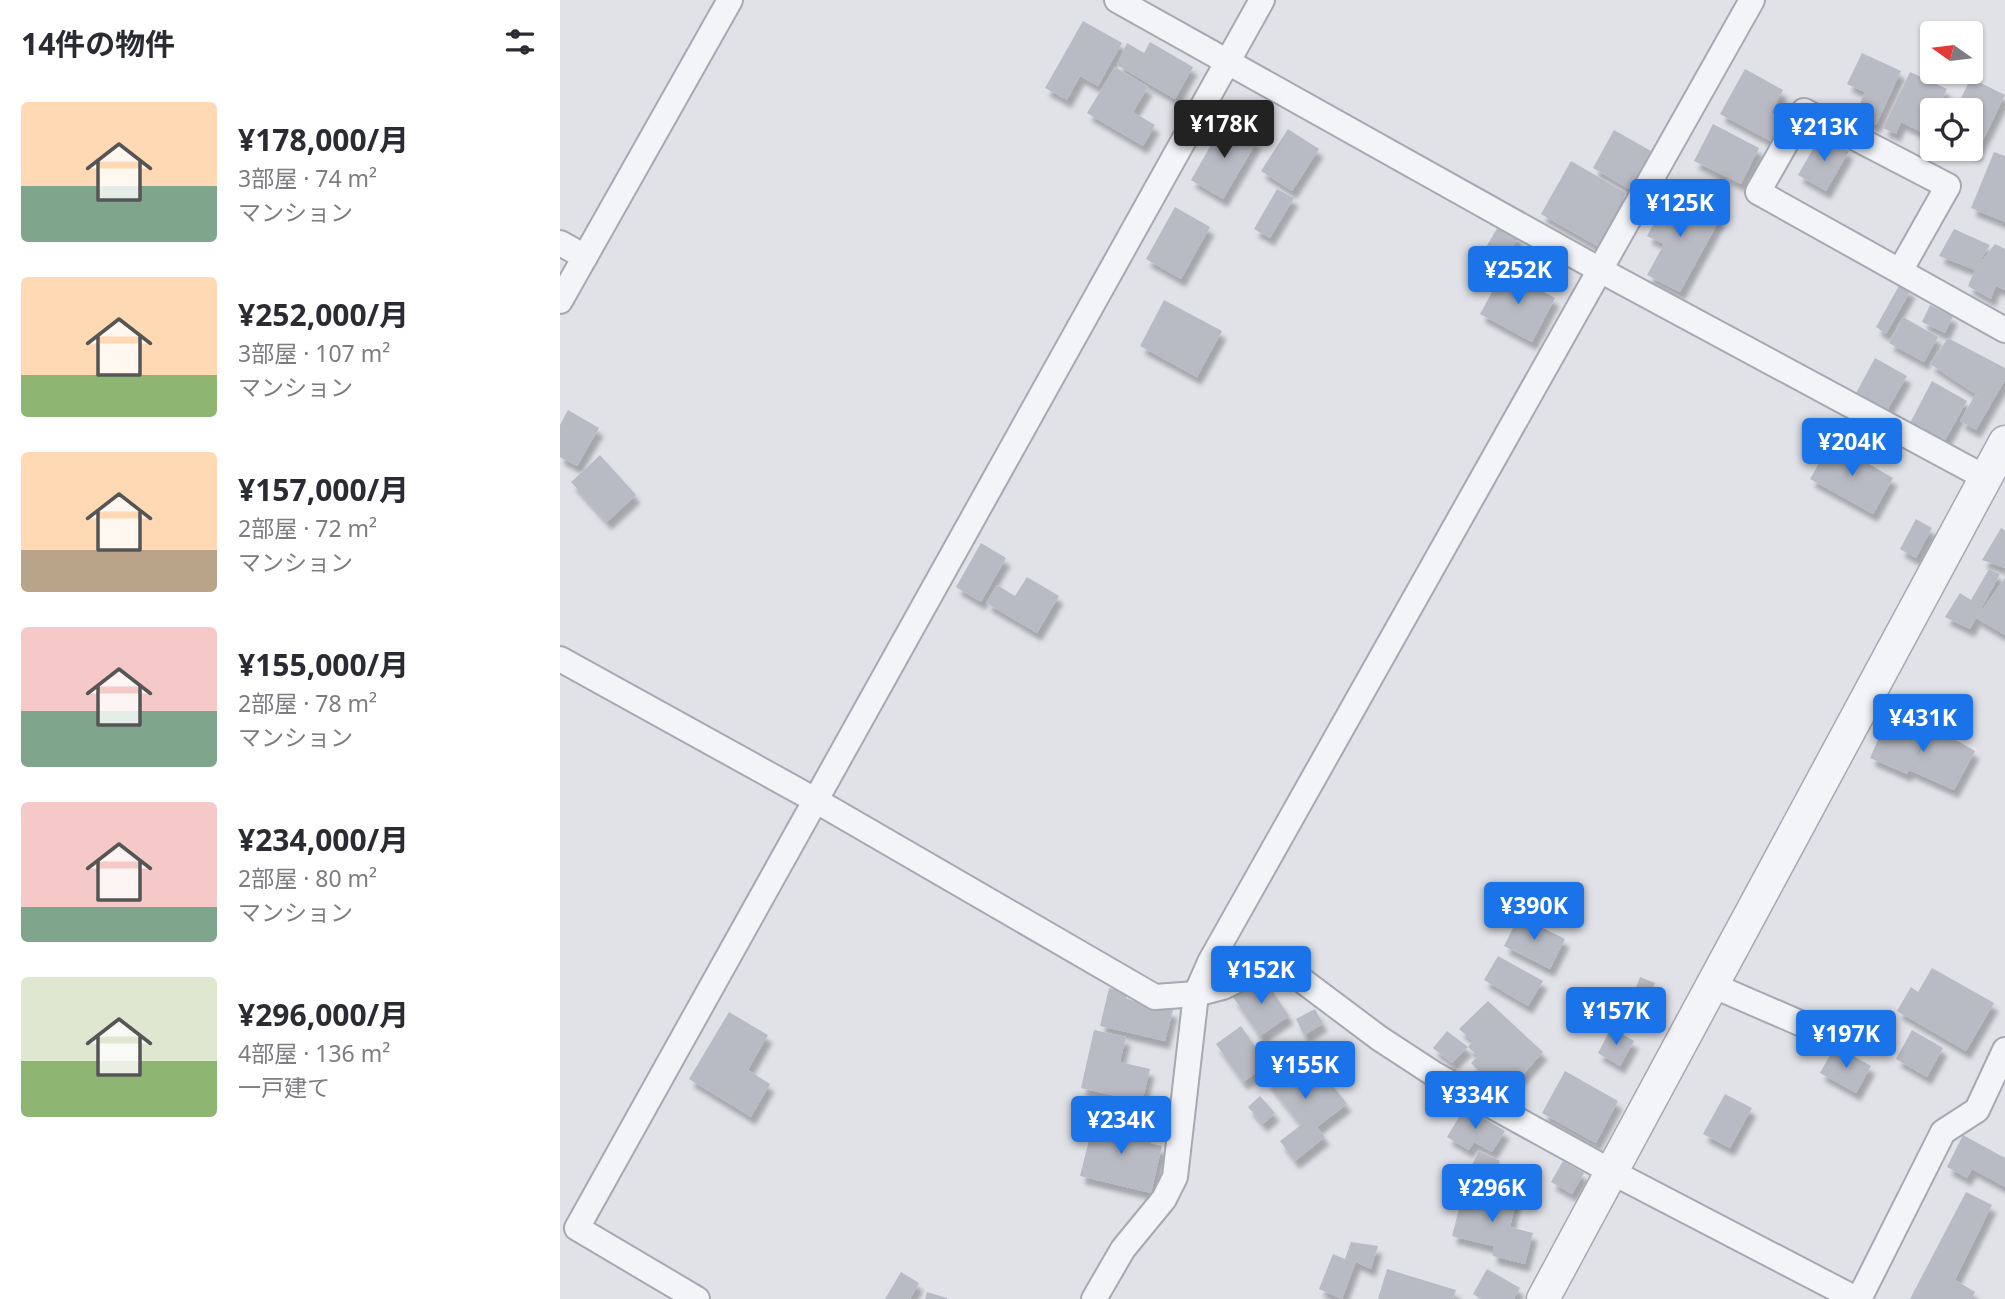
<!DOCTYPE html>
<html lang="ja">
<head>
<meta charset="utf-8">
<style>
  :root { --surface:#fff; --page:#f7f7f7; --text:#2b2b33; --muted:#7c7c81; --accent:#1a73e8 }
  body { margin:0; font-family:"Noto Sans","Noto Sans JP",sans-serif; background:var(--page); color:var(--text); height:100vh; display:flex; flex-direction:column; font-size:26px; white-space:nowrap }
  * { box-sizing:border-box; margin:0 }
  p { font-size:23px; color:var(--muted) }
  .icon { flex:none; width:38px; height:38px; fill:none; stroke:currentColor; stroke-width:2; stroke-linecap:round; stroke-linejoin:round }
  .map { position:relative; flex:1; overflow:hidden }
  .panel { display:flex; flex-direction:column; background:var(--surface); width:560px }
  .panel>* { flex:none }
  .needle { width:46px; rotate:284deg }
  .tools { position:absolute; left:1360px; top:21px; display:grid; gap:14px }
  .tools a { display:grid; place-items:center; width:63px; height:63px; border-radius:7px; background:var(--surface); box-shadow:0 2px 5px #0004; font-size:35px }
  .price { position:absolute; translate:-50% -60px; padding:0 16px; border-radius:7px; background:var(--accent); color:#fff; font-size:23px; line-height:46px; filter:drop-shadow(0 2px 4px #0008) }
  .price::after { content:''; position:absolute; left:50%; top:42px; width:21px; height:16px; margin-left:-10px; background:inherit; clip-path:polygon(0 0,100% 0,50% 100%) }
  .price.active { background:#222; color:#fff }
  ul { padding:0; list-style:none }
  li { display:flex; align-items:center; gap:21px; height:175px; padding:0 21px }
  li span { display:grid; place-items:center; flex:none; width:196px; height:140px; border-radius:7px; color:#555 }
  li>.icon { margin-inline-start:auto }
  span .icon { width:84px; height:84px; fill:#fffc; stroke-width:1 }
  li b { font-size:30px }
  h2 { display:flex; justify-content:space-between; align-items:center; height:84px; padding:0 21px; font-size:30px }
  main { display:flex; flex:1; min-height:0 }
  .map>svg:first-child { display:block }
</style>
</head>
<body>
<main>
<section class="panel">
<h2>14件の物件<svg class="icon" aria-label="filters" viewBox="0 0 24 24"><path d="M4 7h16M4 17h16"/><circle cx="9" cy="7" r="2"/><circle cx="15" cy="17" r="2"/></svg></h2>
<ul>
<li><span style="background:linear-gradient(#ffd9b3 60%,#7fa58c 0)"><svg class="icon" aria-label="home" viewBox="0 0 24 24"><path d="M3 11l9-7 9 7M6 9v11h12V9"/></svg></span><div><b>¥178,000/月</b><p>3部屋 · 74 m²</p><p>マンション</p></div></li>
<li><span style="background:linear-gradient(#ffd9b3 70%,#8fb573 0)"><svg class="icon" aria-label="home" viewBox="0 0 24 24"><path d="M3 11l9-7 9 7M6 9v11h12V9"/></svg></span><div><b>¥252,000/月</b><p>3部屋 · 107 m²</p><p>マンション</p></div></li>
<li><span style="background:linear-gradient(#ffd9b3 70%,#b9a48a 0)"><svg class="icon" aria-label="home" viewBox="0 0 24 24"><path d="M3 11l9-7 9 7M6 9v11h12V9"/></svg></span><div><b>¥157,000/月</b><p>2部屋 · 72 m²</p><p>マンション</p></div></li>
<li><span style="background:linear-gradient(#f6c9c9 60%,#7fa58c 0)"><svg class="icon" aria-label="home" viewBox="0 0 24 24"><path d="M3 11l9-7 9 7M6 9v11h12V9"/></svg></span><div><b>¥155,000/月</b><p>2部屋 · 78 m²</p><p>マンション</p></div></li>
<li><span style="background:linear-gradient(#f6c9c9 75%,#7fa58c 0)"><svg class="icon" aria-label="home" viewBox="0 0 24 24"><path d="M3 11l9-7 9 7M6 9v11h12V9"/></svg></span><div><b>¥234,000/月</b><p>2部屋 · 80 m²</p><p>マンション</p></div></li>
<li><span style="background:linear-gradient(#dfe7d0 60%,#8fb573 0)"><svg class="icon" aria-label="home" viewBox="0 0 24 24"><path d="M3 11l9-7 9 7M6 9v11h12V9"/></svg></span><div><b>¥296,000/月</b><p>4部屋 · 136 m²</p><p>一戸建て</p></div></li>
</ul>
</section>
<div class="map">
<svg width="1445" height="1299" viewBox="0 0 1445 1299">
  <defs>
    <filter id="shadow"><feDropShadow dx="4.5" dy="8" stdDeviation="2" flood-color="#0004"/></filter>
  </defs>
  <rect width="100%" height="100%" fill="#e1e2e8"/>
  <!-- building -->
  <g fill="#b8bbc4" filter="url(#shadow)">
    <polygon points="523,21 562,43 538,86 520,76 507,100 485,88"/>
    <polygon points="590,42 633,67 615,99 557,65 567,43 584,53"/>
    <polygon points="1302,53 1341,71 1316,125 1295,115 1305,92 1287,84"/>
    <polygon points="555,67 588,87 573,112 595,125 583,146 527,113"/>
    <polygon points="1185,69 1223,90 1211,113 1225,121 1214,143 1160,114"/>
    <polygon points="1350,72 1387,89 1377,110 1372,110 1372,120 1365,134 1341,122 1336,134 1323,128"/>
    <polygon points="1411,78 1445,95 1416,154 1405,149 1410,149 1410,110 1395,110"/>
    <polygon points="664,122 697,141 663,199 631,180"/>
    <polygon points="1153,124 1199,148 1181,184 1134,161"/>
    <polygon points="728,129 759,149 732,191 701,171"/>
    <polygon points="1054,130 1091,151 1069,189 1033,168"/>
    <polygon points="1261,135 1289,151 1266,191 1238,175"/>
    <polygon points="1434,152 1445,156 1445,222 1411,208"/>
    <polygon points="1011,161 1066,193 1037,246 981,214"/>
    <polygon points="717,189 734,198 710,238 694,229"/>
    <polygon points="1112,190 1161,217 1120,292 1087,275 1104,244 1087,236"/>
    <polygon points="615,207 650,227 621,279 586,259"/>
    <polygon points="939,225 959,236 935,277 915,266"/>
    <polygon points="1394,229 1430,245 1416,268 1435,244 1445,249 1445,290 1436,286 1431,299 1408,286 1415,270 1379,256"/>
    <polygon points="944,270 995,298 972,342 920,314"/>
    <polygon points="1340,284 1351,290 1326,334 1316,327"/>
    <polygon points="604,300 662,331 637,377 580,346"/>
    <polygon points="1370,305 1393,316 1385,333 1362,322"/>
    <polygon points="1343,317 1378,337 1364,362 1329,343"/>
    <polygon points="1388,338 1445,368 1445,380 1416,430 1400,421 1415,395 1426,401 1370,364"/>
    <polygon points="1315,358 1347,376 1326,412 1295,395"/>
    <polygon points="1372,381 1407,401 1384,442 1350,423"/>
    <polygon points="8,410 39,428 17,466 0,457 0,425"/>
    <polygon points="1271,442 1333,478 1313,514 1250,479"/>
    <polygon points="40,455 76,495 47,522 11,482"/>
    <polygon points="1356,519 1372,528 1356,558 1340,549"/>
    <polygon points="1441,528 1445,530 1445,568 1422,560"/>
    <polygon points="421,543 446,558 421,602 396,587"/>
    <polygon points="1429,569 1440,574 1416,618 1445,578 1445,635 1416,618 1410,629 1385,617 1400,593 1411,600"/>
    <polygon points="467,577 499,596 477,633 426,603 437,585 455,596"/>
    <polygon points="1327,719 1366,736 1351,766 1375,728 1415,751 1394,790 1349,770 1347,774 1310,758"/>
    <polygon points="959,916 1005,939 990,969 944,946"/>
    <polygon points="938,956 983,981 968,1006 924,980"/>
    <polygon points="1372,968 1434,1003 1406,1051 1337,1011 1351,987 1358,992"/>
    <polygon points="702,976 729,1016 700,1036 673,997"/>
    <polygon points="1080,977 1095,983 1085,1007 1071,1001"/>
    <polygon points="549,988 568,993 566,999 613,1010 605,1041 540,1026"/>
    <polygon points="928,1001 983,1052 943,1097 911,1063 918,1056 908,1047 913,1041 899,1029"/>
    <polygon points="755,1009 763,1024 744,1035 736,1019"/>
    <polygon points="169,1012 208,1035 188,1070 210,1084 191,1117 129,1079"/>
    <polygon points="681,1026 708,1065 683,1082 656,1044"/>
    <polygon points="1051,1028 1074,1041 1060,1066 1038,1053"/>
    <polygon points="534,1030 566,1037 560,1062 590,1069 582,1102 521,1088"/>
    <polygon points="1352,1030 1383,1048 1367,1077 1336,1059"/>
    <polygon points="887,1031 908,1047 892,1063 873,1048"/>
    <polygon points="1275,1046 1311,1066 1296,1093 1260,1073"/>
    <polygon points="744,1049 787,1104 757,1127 765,1137 735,1161 720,1141 741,1125 705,1079"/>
    <polygon points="1005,1071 1058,1101 1036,1143 982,1113"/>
    <polygon points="1165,1094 1192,1108 1170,1148 1143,1134"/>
    <polygon points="700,1096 715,1113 703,1124 688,1107"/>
    <polygon points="905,1107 945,1131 932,1152 914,1142 909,1150 887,1137"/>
    <polygon points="535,1116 587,1129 584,1142 602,1146 591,1193 520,1176"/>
    <polygon points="1403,1135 1445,1158 1445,1187 1412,1169 1407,1178 1387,1167"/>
    <polygon points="919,1151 940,1161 927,1188 906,1177"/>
    <polygon points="1003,1161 1024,1173 1012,1194 991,1182"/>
    <polygon points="905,1185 957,1198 950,1227 973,1233 965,1264 933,1256 933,1246 892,1236"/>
    <polygon points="1406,1192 1432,1205 1395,1280 1415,1292 1411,1299 1350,1299"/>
    <polygon points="791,1242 818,1246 811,1269 796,1262 782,1299 759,1289 773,1254 785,1259"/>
    <polygon points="827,1269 896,1290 893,1299 818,1299"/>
    <polygon points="927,1269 960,1288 954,1299 921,1299 913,1294"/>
    <polygon points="341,1272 359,1283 350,1299 325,1299"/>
    <polygon points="367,1292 387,1298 387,1299 365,1299"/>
  </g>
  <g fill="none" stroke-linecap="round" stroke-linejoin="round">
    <defs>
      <g id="minor">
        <polyline points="557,0 1040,270 1426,478"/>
        <polyline points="0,243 25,257"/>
        <polyline points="1340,271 1388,186 1244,111 1198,192 1445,330"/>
        <polyline points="0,301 170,0"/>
        <polyline points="0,659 255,800 595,997 636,994 663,987 704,967 727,969 819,1038 874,1074 1052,1172 1296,1299"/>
        <polyline points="1152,985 1272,1037"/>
        <polyline points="137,1299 17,1228 702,0"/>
        <polyline points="534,1299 563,1249 604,1199 615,1177 636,994 650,962 1192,0"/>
        <polyline points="1299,1299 1383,1132 1417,1110 1445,1050"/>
      </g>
      <polyline id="tertiary" points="983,1299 1445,442"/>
    </defs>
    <!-- minor casing -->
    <use href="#minor" stroke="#a7a9b2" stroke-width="28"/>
    <!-- tertiary casing -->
    <use href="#tertiary" stroke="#a7a9b2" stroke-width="35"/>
    <!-- minor -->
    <use href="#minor" stroke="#f3f4f7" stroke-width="24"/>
    <!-- tertiary -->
    <use href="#tertiary" stroke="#f3f4f7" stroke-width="32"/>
  </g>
</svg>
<div class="tools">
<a><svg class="needle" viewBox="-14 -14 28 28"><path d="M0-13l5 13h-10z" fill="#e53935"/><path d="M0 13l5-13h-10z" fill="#7c7c81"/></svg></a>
<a><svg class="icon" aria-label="locate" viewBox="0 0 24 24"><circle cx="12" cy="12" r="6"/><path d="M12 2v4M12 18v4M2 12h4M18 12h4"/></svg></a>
</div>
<b class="price active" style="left:664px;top:160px">¥178K</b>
<b class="price" style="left:1264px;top:163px">¥213K</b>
<b class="price" style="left:1120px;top:239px">¥125K</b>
<b class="price" style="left:958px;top:306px">¥252K</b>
<b class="price" style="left:1292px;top:478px">¥204K</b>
<b class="price" style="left:1363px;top:754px">¥431K</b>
<b class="price" style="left:974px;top:942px">¥390K</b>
<b class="price" style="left:701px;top:1006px">¥152K</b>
<b class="price" style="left:1056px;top:1047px">¥157K</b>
<b class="price" style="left:1286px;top:1070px">¥197K</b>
<b class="price" style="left:745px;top:1101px">¥155K</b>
<b class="price" style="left:915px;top:1131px">¥334K</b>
<b class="price" style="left:561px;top:1156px">¥234K</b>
<b class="price" style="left:932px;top:1224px">¥296K</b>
</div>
</main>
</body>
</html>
